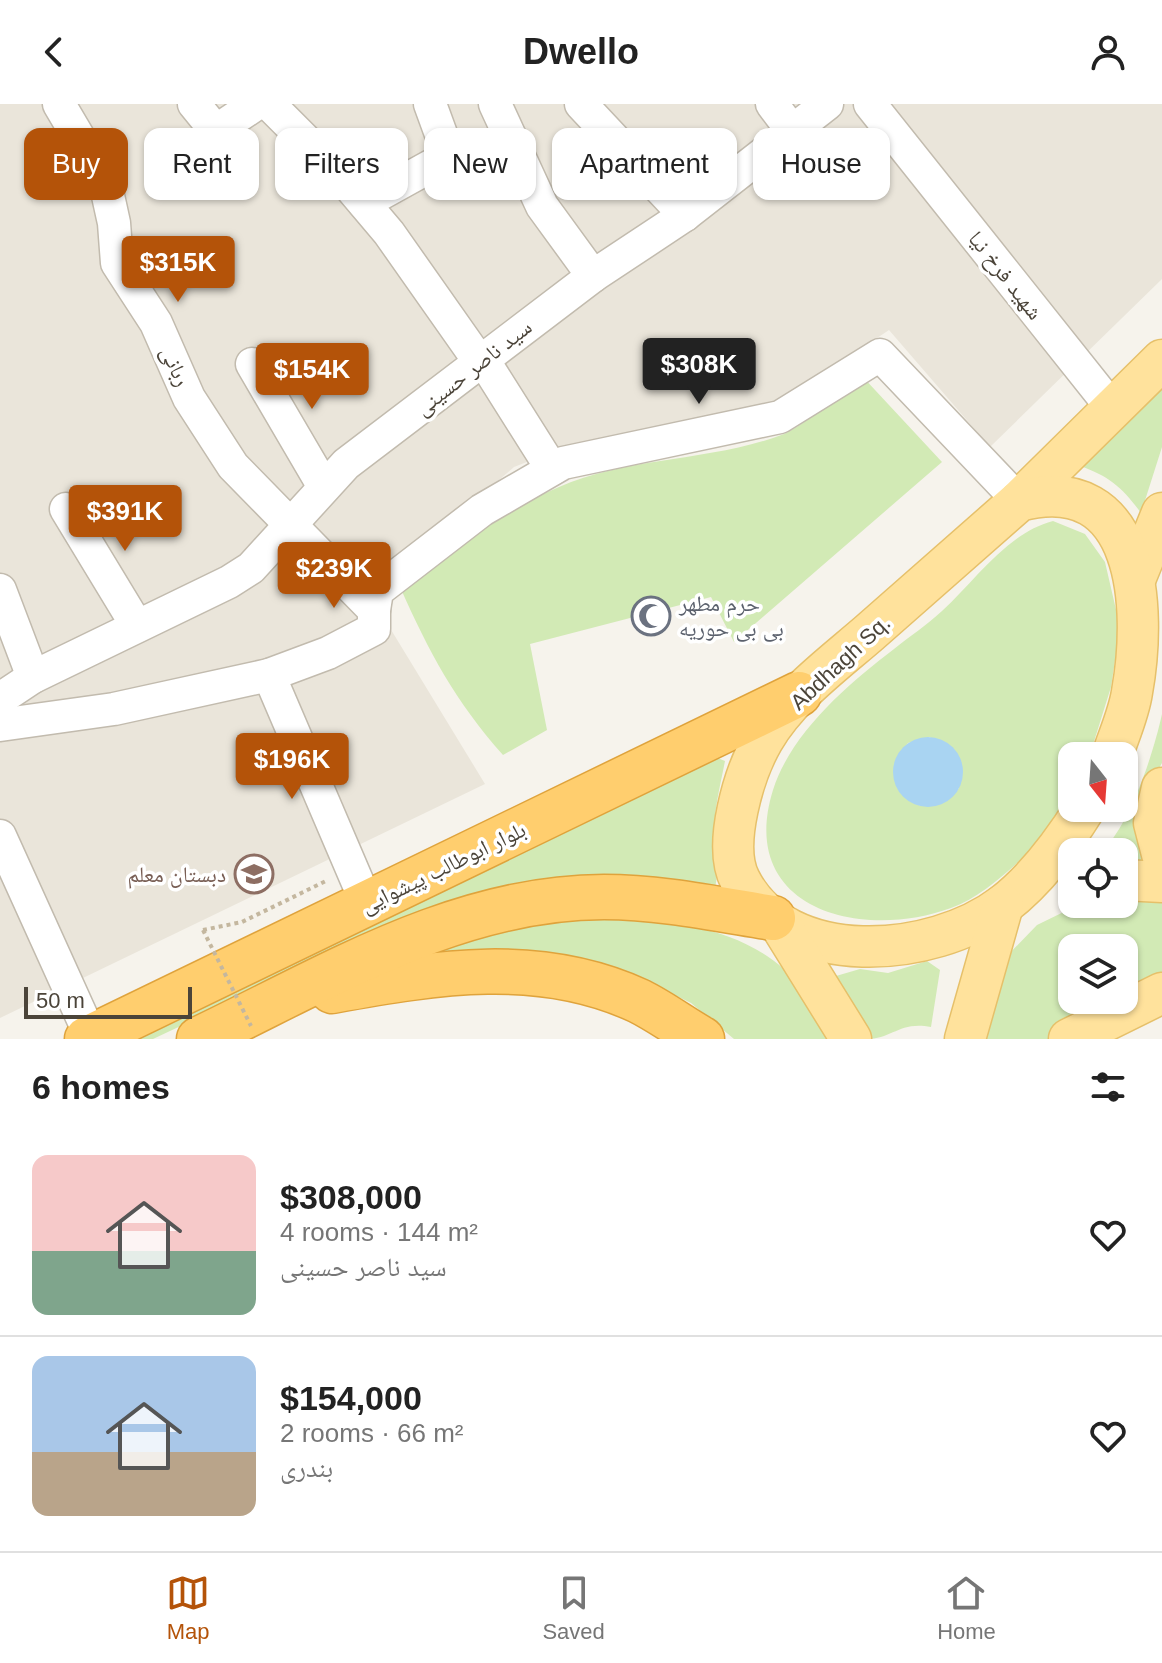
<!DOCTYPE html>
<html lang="en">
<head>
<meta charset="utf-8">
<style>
  :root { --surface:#fff; --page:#f2f2f2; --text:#222; --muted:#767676; --line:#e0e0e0; --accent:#b45309 }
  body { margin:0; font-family:Arial,"Noto Naskh Arabic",sans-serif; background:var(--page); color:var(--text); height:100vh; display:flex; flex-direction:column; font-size:30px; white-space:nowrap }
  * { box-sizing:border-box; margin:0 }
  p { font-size:26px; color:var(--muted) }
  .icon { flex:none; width:44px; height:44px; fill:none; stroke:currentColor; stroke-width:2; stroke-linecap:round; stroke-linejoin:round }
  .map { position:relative; height:935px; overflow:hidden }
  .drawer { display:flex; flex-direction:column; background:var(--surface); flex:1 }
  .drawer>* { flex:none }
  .banner { position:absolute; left:24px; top:24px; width:1114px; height:72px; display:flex; gap:16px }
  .needle { width:52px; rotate:163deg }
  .buttons { position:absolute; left:1058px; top:638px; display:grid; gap:16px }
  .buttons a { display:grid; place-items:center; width:80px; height:80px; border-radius:16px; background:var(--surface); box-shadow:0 2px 6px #0004; font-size:40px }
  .scale { position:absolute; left:24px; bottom:20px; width:168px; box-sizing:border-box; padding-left:8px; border:4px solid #4b4439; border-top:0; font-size:22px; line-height:28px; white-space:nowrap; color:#4b4439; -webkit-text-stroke:6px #fff; paint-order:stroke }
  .price { position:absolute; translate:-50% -68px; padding:0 18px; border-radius:8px; background:var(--accent); color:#fff; font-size:26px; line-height:52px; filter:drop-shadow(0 2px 4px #0008) }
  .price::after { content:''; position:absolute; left:50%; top:48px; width:24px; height:18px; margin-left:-12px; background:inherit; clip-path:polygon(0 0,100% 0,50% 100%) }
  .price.on { background:#222; color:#fff }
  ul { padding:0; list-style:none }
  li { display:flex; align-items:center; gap:24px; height:200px; padding:0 32px }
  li+li { border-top:2px solid var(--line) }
  li span { display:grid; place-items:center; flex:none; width:224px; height:160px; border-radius:16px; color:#555 }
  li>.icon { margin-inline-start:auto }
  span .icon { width:96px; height:96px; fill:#fffc; stroke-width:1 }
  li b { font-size:34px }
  h2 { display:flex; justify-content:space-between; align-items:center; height:96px; padding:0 32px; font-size:34px }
  .pill { padding:0 28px; border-radius:16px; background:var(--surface); box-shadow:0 2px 6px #0004; font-size:28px; line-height:72px }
  .pill.on { background:var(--accent); color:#fff }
  header { display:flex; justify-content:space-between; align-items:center; height:104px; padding:0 32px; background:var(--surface); font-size:36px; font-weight:700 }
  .tabs { display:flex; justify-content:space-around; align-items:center; height:112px; border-top:2px solid var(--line); background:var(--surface); font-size:22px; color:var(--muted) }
  .tabs a { display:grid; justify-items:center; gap:4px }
  .tabs .on { color:var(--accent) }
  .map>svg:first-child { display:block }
</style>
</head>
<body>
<header><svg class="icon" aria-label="back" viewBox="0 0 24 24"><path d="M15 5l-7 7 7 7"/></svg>Dwello<svg class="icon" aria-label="person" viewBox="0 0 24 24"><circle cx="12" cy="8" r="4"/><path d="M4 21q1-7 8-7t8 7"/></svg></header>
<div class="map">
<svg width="1162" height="935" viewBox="0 0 1162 935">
  <rect width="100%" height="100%" fill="#f6f3ec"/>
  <!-- residential -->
  <polygon fill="#eae5da" points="0,0 1162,0 1162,175 990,343 889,226 756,315 563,344 514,363 368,488 485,680 0,914"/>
  <!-- green -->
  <g fill="#d2eab5" fill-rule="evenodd">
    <path d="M862 272 942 358 734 538 711 493 530 540 547 626 503 651C455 597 429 548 400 483 448 445 502 407 559 383 630 352 711 358 784 330 805 321 841 288 862 272Z"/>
    <path d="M1162 280V343L1141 409C1123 384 1109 372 1080 362Z"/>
    <path d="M1053 417 1085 430 1105 458 1120 523 1111 583 1091 647 1089 652H1072C1072 663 1074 678 1071 688 1064 714 1036 742 1016 760 997 777 976 795 951 804 861 837 736 805 773 686 791 629 848 580 894 545 910 532 927 521 942 507 976 476 1007 429 1053 417ZM930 633 959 684C949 698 938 703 920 702L895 657 908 639Z"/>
    <path d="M1162 610V659L1149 682 1157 763 1124 760V748H1102C1131 718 1153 651 1162 610Z"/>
    <path d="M710 651 725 657C720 683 713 709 714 735 714 753 720 769 714 787L632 775 204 911 153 935H119Z"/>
    <polygon points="1124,794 1162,797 1162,873 1124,887 1124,844 1072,844 1072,896 1110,896 1052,935 982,935 1005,854 1037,821 1080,800 1124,800"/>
    <path d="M609 813C682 818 757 825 804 887 815 901 823 919 832 935H734L691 899 642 875 549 854 401 853 544 816Z"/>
    <path d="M927 857 940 866 931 923C899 917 893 935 866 935L836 881V872L860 865 888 869Z"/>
  </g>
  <!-- water -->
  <circle fill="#a9d4f2" cx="928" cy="668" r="35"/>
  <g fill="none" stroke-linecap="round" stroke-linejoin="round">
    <defs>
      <g id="minor">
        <polyline points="194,0 216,27 256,0"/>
        <polyline points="269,0 340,71 389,129 472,247 482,254 552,365"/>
        <polyline points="495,0 542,102 593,172"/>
        <polyline points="581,0 685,111"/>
        <polyline points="772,0 793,28"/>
        <polyline points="870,0 1113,305"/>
        <polyline points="364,99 449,52 430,0"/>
        <polyline points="252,260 324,383"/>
        <polyline points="66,405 137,522"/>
        <polyline points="0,486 33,573"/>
        <polyline points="374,506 377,487 482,406 563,359 780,313 880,251 1019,397"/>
        <polyline points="269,571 367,800"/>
        <polyline points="0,595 33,573 229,478 251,464 346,360 593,172 685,111 827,0"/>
        <polyline points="0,621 114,605 269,571 328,549 374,525 374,506 233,362 189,294 156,219 117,159 114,119 105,78 59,0"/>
        <polyline points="0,732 91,933"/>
      </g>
      <g id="major">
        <polyline points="1019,397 1162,256"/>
        <polyline points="1136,473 1162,409"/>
        <polyline points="1162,684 1154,719 1162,750"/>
        <path d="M1085 704C1063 739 1037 775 1003 801 933 854 786 867 740 776 722 741 744 669 763 636 788 593 832 561 869 529 919 485 969 441 1019 397 1141 365 1147 505 1132 588 1129 609 1119 631 1112 652"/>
        <polyline points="1124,776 1162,778"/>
        <polyline points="781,822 851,935"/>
        <polyline points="965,935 1003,801"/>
        <polyline points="1069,935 1162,889"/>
      </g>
      <g id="highway">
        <path d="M332 887C436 868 540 851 639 897 661 908 681 923 702 935"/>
        <polyline points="87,935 799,590"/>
        <path d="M199 935C327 874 457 793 604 793 660 793 717 805 773 814"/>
      </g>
    </defs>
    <!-- minor casing -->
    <use href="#minor" stroke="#c2bbae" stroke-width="35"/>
    <!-- major casing -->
    <use href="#major" stroke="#e6c06a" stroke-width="43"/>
    <!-- highway casing -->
    <use href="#highway" stroke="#dfa33c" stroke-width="47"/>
    <!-- path -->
    <polyline stroke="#c4b79f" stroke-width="4" stroke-dasharray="4 4" stroke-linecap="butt" points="203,826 242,818 328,776"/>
    <!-- minor -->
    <use href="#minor" stroke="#fff" stroke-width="32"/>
    <!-- major -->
    <use href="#major" stroke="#ffe29c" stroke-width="40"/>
    <!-- highway -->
    <use href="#highway" stroke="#ffce6e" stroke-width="44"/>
    <!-- path-bridge -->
    <polyline stroke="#c4b79f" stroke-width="4" stroke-dasharray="4 4" stroke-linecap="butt" points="203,826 251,922"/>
  </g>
  <!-- icons -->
  <defs>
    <symbol id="mosque-ring" viewBox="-11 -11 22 22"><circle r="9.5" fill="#fff" stroke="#6b7280" stroke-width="1.5"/><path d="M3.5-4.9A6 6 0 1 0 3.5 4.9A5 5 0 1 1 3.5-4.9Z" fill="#6b7280"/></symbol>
    <symbol id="school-ring" viewBox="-11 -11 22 22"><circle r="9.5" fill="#fff" stroke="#8d6e63" stroke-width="1.5"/><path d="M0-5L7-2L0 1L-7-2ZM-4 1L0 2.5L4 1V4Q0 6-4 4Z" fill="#8d6e63"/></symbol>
  </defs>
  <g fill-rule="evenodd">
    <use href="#mosque-ring" x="629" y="490" width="44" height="44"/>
    <use href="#school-ring" x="232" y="748" width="44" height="44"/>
  </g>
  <g text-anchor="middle" stroke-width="7" stroke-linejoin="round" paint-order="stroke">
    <!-- street labels -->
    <g font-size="22" fill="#4b4439" stroke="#fff">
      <text transform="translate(1006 171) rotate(52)" y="8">شهید فرخ نیا</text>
      <text transform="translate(176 262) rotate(66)" y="8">ربانی</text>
      <text transform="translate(473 263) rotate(-38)" y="8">سید ناصر حسینی</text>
      <text transform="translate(840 558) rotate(-43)" y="8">Abdhagh Sq.</text>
      <text transform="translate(443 763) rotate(-26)" y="8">بلوار ابوطالب پیشوایی</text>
    </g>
    <!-- worship labels -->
    <g font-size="22" fill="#5b616d" stroke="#fff" text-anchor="start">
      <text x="679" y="507">حرم مطهر<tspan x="679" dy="25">بی بی حوریه</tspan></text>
    </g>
    <!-- education labels -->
    <g font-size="22" fill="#785e54" stroke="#fff" text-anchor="end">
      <text x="226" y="778">دبستان معلم</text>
    </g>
  </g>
</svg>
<div class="buttons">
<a><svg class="needle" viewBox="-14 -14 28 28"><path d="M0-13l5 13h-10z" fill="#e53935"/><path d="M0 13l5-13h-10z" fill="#767676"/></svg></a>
<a><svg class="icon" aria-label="locate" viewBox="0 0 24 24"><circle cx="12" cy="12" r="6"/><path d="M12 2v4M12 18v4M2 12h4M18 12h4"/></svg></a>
<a><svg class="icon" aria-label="layers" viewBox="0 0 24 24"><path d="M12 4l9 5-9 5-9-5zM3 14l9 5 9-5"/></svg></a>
</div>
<div class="scale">50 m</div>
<b class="price" style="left:178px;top:200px">$315K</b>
<b class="price on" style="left:699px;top:302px">$308K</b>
<b class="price" style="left:312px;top:307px">$154K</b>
<b class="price" style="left:125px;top:449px">$391K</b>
<b class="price" style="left:334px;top:506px">$239K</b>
<b class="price" style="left:292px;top:697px">$196K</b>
<div class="banner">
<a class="pill on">Buy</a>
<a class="pill">Rent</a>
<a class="pill">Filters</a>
<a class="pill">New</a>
<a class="pill">Apartment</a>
<a class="pill">House</a>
</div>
</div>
<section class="drawer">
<h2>6 homes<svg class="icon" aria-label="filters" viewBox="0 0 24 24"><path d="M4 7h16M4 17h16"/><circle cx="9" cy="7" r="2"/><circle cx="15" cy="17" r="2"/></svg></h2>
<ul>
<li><span style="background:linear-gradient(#f6c9c9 60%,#7fa58c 0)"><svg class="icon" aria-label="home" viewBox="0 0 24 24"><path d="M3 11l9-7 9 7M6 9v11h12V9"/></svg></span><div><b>$308,000</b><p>4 rooms · 144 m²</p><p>سید ناصر حسینی</p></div><svg class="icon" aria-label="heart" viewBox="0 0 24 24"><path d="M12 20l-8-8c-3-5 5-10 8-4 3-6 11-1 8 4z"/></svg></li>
<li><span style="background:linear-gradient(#a9c7e8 60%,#b9a48a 0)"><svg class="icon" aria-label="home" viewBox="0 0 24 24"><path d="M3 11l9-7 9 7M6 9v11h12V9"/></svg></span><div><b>$154,000</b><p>2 rooms · 66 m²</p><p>بندری</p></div><svg class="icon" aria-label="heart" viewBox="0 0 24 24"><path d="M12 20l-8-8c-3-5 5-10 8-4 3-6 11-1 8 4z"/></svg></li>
</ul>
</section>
<nav class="tabs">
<a class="on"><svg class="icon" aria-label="map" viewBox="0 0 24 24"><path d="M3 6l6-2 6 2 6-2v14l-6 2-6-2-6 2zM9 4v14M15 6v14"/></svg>Map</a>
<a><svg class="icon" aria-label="saved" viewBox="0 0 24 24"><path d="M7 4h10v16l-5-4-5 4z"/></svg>Saved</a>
<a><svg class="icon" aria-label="home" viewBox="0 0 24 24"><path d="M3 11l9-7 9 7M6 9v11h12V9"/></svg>Home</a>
</nav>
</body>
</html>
